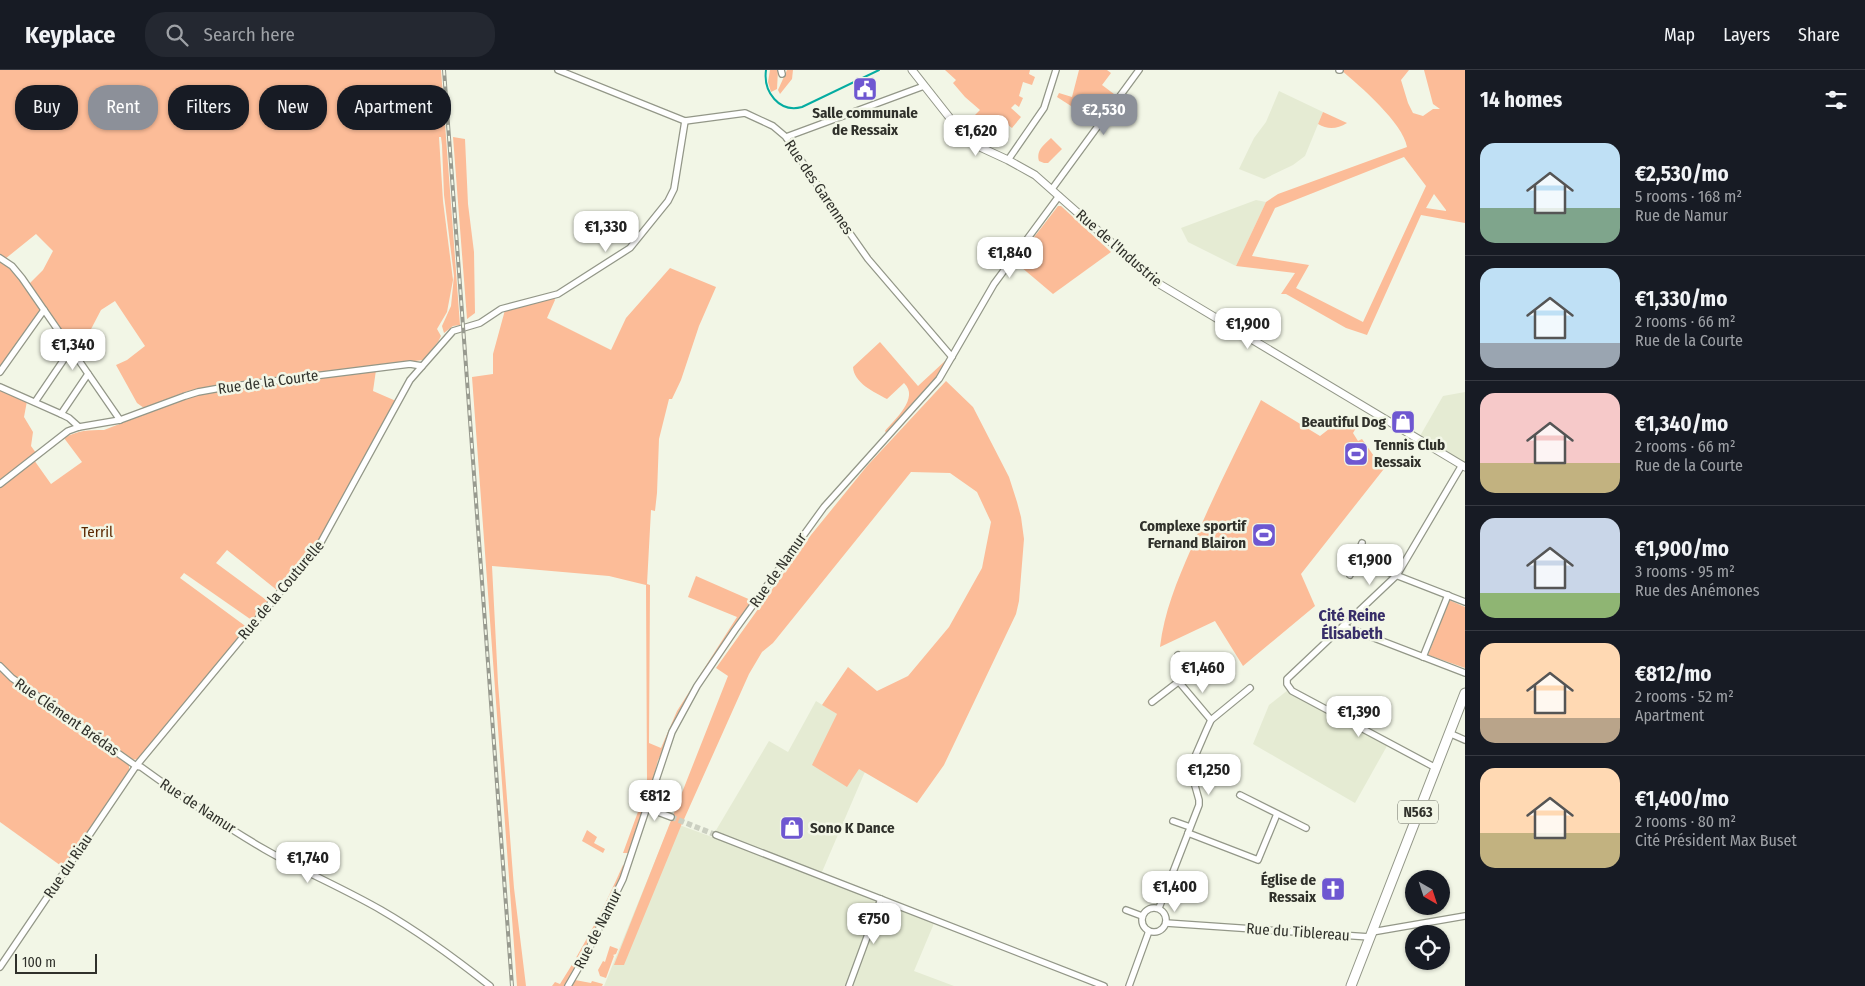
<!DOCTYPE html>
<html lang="en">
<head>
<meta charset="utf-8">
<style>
  :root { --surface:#171b24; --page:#242831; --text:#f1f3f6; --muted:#9ea1a6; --line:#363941; --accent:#8c9099 }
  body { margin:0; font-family:"Fira Sans Condensed",sans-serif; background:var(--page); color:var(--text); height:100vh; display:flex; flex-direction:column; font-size:19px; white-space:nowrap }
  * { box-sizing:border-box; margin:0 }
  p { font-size:16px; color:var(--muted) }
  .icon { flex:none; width:28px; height:28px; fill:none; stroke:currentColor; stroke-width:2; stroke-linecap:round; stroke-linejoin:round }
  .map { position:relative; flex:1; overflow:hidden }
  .sheet { display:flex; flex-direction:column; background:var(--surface); width:400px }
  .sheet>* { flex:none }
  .banner { position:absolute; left:15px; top:15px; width:475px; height:45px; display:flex; gap:10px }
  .needle { width:32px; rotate:141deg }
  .controls { position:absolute; left:1405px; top:800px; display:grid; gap:10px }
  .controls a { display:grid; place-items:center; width:45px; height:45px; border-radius:50%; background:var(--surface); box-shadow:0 1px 4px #0004; font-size:25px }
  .scale { position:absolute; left:15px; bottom:12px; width:82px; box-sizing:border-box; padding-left:5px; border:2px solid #30312b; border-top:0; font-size:14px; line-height:18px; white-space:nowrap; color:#30312b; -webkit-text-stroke:4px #f2f6e6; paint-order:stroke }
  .price { position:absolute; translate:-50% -42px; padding:0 11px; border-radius:10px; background:#fff; color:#222; font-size:16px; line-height:32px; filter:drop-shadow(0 1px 2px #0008) }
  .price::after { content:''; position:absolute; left:50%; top:30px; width:15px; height:11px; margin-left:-8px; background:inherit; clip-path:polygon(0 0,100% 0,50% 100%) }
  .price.current { background:var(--accent); color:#fff }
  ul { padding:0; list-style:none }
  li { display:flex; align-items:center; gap:15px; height:125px; padding:0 15px }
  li+li { border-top:1px solid var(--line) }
  li span { display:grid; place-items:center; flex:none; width:140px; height:100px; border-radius:15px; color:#555 }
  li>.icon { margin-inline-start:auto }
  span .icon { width:60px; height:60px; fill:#fffc; stroke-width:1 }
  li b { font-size:21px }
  h2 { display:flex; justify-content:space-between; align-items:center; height:60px; padding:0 15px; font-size:21px }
  .pill { padding:0 18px; border-radius:20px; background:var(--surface); box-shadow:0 1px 4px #0004; font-size:18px; line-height:45px }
  .pill.current { background:var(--accent); color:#fff }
  header { display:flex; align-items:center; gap:30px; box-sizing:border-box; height:70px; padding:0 25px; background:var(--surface); border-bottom:1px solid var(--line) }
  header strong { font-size:24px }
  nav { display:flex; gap:28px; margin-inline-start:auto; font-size:18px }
  .search { width:350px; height:45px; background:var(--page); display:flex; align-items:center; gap:12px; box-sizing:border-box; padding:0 18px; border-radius:20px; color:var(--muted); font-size:19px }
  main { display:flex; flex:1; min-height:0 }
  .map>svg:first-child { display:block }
</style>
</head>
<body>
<header>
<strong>Keyplace</strong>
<div class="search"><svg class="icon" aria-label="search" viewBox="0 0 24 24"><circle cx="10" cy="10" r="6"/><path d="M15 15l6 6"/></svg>Search here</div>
<nav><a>Map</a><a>Layers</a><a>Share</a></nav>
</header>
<main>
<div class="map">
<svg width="1465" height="916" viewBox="0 0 1465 916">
  <rect width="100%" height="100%" fill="#f2f6e6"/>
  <!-- built -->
  <g fill="#e5ebd3">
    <polygon points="1279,21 1323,42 1305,86 1293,95 1264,109 1239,99 1254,68 1266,52"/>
    <polygon points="1256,130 1266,132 1236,196 1188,172 1181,158"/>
    <polygon points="1465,322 1465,394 1420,366 1443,326"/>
    <polygon points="1288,620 1387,676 1355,733 1253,674 1269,635"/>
    <polygon points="816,631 882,672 864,704 819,809 935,851 914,901 954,916 604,916 671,752 712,767 769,671 788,682"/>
  </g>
  <!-- green -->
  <g fill="#fcbc98" fill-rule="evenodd">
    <polygon points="0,0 441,0 460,255 453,256 444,263 442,256 451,236 454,206 444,125 442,75 441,67 439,67 443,131 453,210 447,242 437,259 441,266 438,272 423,290 220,315 188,321 144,338 137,333 116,295 127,290 145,276 115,231 101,240 78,284 29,214 43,200 53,181 36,164 5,189 0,186"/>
    <polygon points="770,0 778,0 777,19 771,22 768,12"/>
    <polygon points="787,0 793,0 792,9 780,24 778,20"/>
    <polygon points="945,0 1030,0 1029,4 1035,7 1032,15 1023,12 1019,26 1023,28 1019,37 1015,34 1011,38 1021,47 1012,58 1004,52 1002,55 988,45 972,67 962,58 980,40 965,27 953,13 956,10"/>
    <polygon points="1079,0 1107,0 1111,3 1102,15 1118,27 1107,41 1092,30 1082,43 1057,27 1059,23 1072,27"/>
    <path d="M1341 0H1409L1401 10 1408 33 1413 43 1423 46 1433 39H1440L1433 34 1424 0H1465V153L1421 145 1367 265 1346 258 1286 224H1281L1295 203 1236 196 1266 132 1278 124 1407 77C1403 53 1360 16 1341 0ZM1404 87 1426 116 1363 252 1296 218 1309 195 1252 186 1275 138ZM1434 124 1446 140V141L1426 138Z"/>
    <path d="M1323 42 1347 53C1337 59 1328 60 1318 54Z"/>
    <polygon points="453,67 465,69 468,134 474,182 475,243 467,249"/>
    <path d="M1051 68 1062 79 1048 93H1044L1039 91C1036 80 1044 75 1051 68Z"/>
    <polygon points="1058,136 1061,136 1111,182 1053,224 1015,192"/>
    <polygon points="0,190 19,207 42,240 0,299"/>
    <polygon points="670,198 716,217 699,256 681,310 672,329 669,329 659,369 657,423 655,441 651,440 647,514 650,515 649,673 661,678 677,641 737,547 688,527 696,506 753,531 730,563 658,690 653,710 651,711 645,731 645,735 630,783 623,783 639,739 647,710 646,515 609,506 492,496 498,613 514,818 526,916 517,916 472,307 493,304 493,284 505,240 554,228 555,230 547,248 611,280 626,248"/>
    <path d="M880 272 918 316 945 291V297L939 307 887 364 885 361C894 350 920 328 904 313L887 329C874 322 854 313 853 297Z"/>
    <path d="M376 300 373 321 396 331 325 464 278 521 227 480 216 493 269 532 253 551 184 503 180 508 248 558 139 689 131 690 11 605 0 593V417L34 390 51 414 82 392 64 368C79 360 88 360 104 360L194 325 225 319Z"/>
    <polygon points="946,311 973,337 1009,407 1017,432 1021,447 1024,469 1019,531 1016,544 944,695 917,733 859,699 847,717 812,695 837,644 822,635 848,597 877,621 908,606 949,557 982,498 991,452 977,422 950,403 911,402 773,573 762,582 749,604 681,756 624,895 614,895 728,606 716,598 811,465 867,396"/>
    <polygon points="0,318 27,331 24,347 33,362 31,376 36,383 0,410"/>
    <path d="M1261 330 1320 366 1347 345 1356 358 1353 363 1358 371 1362 369 1378 392 1387 395 1301 504 1315 536 1243 596 1215 551 1160 577C1164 542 1177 511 1191 479 1212 428 1237 379 1261 330Z"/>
    <polygon points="1449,530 1465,537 1465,598 1428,585"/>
    <polygon points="0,598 129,695 129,702 64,798 0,752"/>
    <polygon points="587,760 597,767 594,773 605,779 603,783 582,771"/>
    <path d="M623 795 626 797C610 838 589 878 565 916H552L555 912 560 914C584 876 605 836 623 795Z"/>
    <polygon points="610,876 618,879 616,884 613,885 614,886 606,908 600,906 598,900 603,891 605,892"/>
    <polygon points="575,910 591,913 592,911 603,914 602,916 571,916"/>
  </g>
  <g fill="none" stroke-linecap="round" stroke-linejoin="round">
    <!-- stream -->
    <path stroke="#05aca1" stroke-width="2" d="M766 0C763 22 779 43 802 37L879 0"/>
    <!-- minor-tunnel -->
    <polyline stroke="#cbcfc1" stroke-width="5.5" stroke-dasharray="5.5 3" stroke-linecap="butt" points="671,747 716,765"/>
    <defs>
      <g id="minor">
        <polyline points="558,0 685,51 745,43 773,56 786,67 830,135 868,189 952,287"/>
        <polyline points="781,0 782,4"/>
        <polyline points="1339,0 1340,0"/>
        <polyline points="786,67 924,16"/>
        <polyline points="1008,90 1044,38 1056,0"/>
        <polyline points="1052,119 1139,0"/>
        <polyline points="0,188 12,196 22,208 120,350"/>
        <polyline points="0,302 44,240"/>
        <polyline points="0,317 61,344 69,348 79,357"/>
        <polyline points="35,332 71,279"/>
        <polyline points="61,344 88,304"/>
        <polyline points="0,414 68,361 79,357 120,350 185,326 198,322 226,317 410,294 422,296"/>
        <polyline points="1357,490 1465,532"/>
        <polyline points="1350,505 1362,473"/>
        <polyline points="1343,556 1465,603"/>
        <polyline points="1423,587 1448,525"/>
        <path d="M0 596 12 608 136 696 141 697C181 726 221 754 264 779 302 801 343 818 381 840 419 862 456 889 490 916"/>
        <polyline points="1179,612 1211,650"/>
        <polyline points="1152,632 1191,602 1178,585"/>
        <polyline points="1449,663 1465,670"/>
        <polyline points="1436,698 1292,621 1287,614 1287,609 1397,505 1462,395"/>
        <polyline points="1240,725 1306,758"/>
        <polyline points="647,738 671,747"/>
        <polyline points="1173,751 1190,757"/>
        <polyline points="1188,763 1258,790 1277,744"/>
        <polyline points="716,765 1104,916"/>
        <circle cx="1154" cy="850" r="12"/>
        <polyline points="1159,838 1199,735 1199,730 1190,698 1206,661 1211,650 1250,618"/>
        <polyline points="1126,840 1142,846"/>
        <polyline points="1166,853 1370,867"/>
        <polyline points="1372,862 1465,846"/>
        <polyline points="0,897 136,696 320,474 410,310 453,261 480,253 501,239 558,224 630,178 668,131 674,119 685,51"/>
        <polyline points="568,916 586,885 623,809 672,662 697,616 735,560 824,437 939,309 994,214 1059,126"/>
        <polyline points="849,916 881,829"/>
        <polyline points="1129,916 1149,861"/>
      </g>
      <polyline id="tertiary" points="912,0 964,66 982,78 1008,90 1035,105 1156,212 1465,397"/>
      <polyline id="primary" points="1351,916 1465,623"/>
    </defs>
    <!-- minor casing -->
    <use href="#minor" stroke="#939788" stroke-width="8"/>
    <!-- tertiary casing -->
    <use href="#tertiary" stroke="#939788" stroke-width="9"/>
    <!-- primary casing -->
    <use href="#primary" stroke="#939788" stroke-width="11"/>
    <!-- minor -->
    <use href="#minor" stroke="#fff" stroke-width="5.5"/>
    <!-- tertiary -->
    <use href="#tertiary" stroke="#fff" stroke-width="7"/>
    <!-- primary -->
    <use href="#primary" stroke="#fff" stroke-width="9"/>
    <defs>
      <polyline id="rail" points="444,0 512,916"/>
    </defs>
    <!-- rail casing -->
    <use href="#rail" stroke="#989a8f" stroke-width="4"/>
    <!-- rail -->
    <use href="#rail" stroke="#f2f6e6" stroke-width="2" stroke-dasharray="5.5" stroke-linecap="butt"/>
  </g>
  <!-- icons -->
  <defs>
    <symbol id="civic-square" viewBox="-11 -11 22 22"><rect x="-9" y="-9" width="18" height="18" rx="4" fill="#6e57d1" stroke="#f2f6e6"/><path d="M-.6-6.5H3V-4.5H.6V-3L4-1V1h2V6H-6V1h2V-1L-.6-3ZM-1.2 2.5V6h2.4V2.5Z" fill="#fff"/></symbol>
    <symbol id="shop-square" viewBox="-11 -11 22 22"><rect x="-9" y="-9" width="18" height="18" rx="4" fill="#6e57d1" stroke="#f2f6e6"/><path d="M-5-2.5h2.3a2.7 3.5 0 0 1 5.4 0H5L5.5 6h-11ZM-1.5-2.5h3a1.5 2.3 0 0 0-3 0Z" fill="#fff"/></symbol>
    <symbol id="stadium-square" viewBox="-11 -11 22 22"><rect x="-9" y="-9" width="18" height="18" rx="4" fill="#6e57d1" stroke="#f2f6e6"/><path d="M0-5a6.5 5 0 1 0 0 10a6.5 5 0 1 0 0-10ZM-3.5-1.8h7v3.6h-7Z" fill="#fff"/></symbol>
    <symbol id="church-square" viewBox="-11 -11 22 22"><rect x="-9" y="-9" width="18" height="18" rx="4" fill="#6e57d1" stroke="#f2f6e6"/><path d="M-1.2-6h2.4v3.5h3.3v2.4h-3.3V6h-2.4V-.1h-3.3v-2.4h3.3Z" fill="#fff"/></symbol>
  </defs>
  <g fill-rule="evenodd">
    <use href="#civic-square" x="851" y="5" width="28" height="28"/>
    <use href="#shop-square" x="1389" y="338" width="28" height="28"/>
    <use href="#stadium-square" x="1342" y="370" width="28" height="28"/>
    <use href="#stadium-square" x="1250" y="451" width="28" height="28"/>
    <use href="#shop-square" x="778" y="744" width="28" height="28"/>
    <use href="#church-square" x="1319" y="805" width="28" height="28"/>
  </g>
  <g text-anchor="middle" stroke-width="5" stroke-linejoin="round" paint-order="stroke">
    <!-- shield labels -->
    <rect fill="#f2f6e6" stroke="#6a6c63" stroke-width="1" x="1398" y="730.5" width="40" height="23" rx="4"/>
    <g font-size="14" font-weight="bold" fill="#30312b">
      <text x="1418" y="747">N563</text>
    </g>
    <!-- poi labels -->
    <g font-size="15" font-weight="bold" fill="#30312b" stroke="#f2f6e6" text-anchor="end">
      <text x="865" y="48" text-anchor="middle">Salle communale<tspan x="865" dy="17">de Ressaix</tspan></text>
      <text x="1386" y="357">Beautiful Dog</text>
      <text x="1374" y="380" text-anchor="start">Tennis Club<tspan x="1374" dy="17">Ressaix</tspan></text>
      <text x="1246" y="461">Complexe sportif<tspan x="1246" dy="17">Fernand Blairon</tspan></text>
      <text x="810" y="763" text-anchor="start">Sono K Dance</text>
      <text x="1316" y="815">Église de<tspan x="1316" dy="17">Ressaix</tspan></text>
    </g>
    <!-- street labels -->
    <g font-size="15" fill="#30312b" stroke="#f2f6e6">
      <text transform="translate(819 117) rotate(56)" y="5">Rue des Garennes</text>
      <text transform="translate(1119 178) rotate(41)" y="5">Rue de l'Industrie</text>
      <text transform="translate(268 312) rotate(-8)" y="5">Rue de la Courte</text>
      <text transform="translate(778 500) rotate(-55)" y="5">Rue de Namur</text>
      <text transform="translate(281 520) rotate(-50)" y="5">Rue de la Couturelle</text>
      <text transform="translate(67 647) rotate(35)" y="5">Rue Clément Brédas</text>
      <text transform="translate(198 736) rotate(33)" y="5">Rue de Namur</text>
      <text transform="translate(68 796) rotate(-56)" y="5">Rue du Riau</text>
      <text transform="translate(598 859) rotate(-63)" y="5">Rue de Namur</text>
      <text transform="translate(1298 862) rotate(4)" y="5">Rue du Tiblereau</text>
    </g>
    <!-- park labels -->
    <g font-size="15" fill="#5c2902" stroke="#f2f6e6">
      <text x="97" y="467">Terril</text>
    </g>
    <!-- neighbourhood labels -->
    <g font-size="16" font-weight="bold" fill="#372d68" stroke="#f2f6e6">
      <text x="1352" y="551">Cité Reine<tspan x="1352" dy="18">Élisabeth</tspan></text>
    </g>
  </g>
</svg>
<div class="controls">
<a><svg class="needle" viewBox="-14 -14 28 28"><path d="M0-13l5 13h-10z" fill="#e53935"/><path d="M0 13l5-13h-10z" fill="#9ea1a6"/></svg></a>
<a><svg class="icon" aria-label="locate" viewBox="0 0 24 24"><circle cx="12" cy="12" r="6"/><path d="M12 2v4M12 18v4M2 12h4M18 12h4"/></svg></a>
</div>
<div class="scale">100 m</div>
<b class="price current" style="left:1104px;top:66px">€2,530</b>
<b class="price" style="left:976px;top:87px">€1,620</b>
<b class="price" style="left:606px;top:183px">€1,330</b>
<b class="price" style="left:1010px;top:209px">€1,840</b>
<b class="price" style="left:1248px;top:280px">€1,900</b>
<b class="price" style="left:73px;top:301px">€1,340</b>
<b class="price" style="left:1370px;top:516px">€1,900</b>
<b class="price" style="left:1203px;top:624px">€1,460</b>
<b class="price" style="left:1359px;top:668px">€1,390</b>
<b class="price" style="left:1209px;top:726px">€1,250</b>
<b class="price" style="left:655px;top:752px">€812</b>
<b class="price" style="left:308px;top:814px">€1,740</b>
<b class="price" style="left:1175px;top:843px">€1,400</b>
<b class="price" style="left:874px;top:875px">€750</b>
<div class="banner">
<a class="pill">Buy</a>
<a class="pill current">Rent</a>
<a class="pill">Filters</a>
<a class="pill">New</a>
<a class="pill">Apartment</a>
</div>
</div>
<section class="sheet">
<h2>14 homes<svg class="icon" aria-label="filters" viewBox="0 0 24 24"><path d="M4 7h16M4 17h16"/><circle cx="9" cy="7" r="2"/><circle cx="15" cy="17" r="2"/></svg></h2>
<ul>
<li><span style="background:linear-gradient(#bfe0f5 65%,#7fa58c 0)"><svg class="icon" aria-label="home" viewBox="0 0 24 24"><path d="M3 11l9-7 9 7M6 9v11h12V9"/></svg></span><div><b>€2,530/mo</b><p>5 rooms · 168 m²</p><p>Rue de Namur</p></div></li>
<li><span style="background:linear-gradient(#bfe0f5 75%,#9aa5b1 0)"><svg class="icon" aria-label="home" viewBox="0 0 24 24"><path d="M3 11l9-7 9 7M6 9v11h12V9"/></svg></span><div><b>€1,330/mo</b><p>2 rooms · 66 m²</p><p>Rue de la Courte</p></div></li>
<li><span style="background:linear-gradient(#f6c9c9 70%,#c2b280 0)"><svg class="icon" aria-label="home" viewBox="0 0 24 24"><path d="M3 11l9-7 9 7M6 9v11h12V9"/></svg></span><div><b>€1,340/mo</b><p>2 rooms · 66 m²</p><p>Rue de la Courte</p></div></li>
<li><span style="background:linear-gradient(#c9d6e8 75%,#8fb573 0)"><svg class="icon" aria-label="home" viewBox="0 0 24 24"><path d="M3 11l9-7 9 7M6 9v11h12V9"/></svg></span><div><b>€1,900/mo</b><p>3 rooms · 95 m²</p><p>Rue des Anémones</p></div></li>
<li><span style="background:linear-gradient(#ffd9b3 75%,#b9a48a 0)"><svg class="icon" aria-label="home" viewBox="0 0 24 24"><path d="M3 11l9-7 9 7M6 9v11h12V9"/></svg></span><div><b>€812/mo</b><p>2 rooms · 52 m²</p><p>Apartment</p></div></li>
<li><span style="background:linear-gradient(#ffd9b3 65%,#c2b280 0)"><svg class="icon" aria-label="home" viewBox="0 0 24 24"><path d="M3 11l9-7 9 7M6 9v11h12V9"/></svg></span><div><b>€1,400/mo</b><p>2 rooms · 80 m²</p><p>Cité Président Max Buset</p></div></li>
</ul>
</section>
</main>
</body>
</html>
